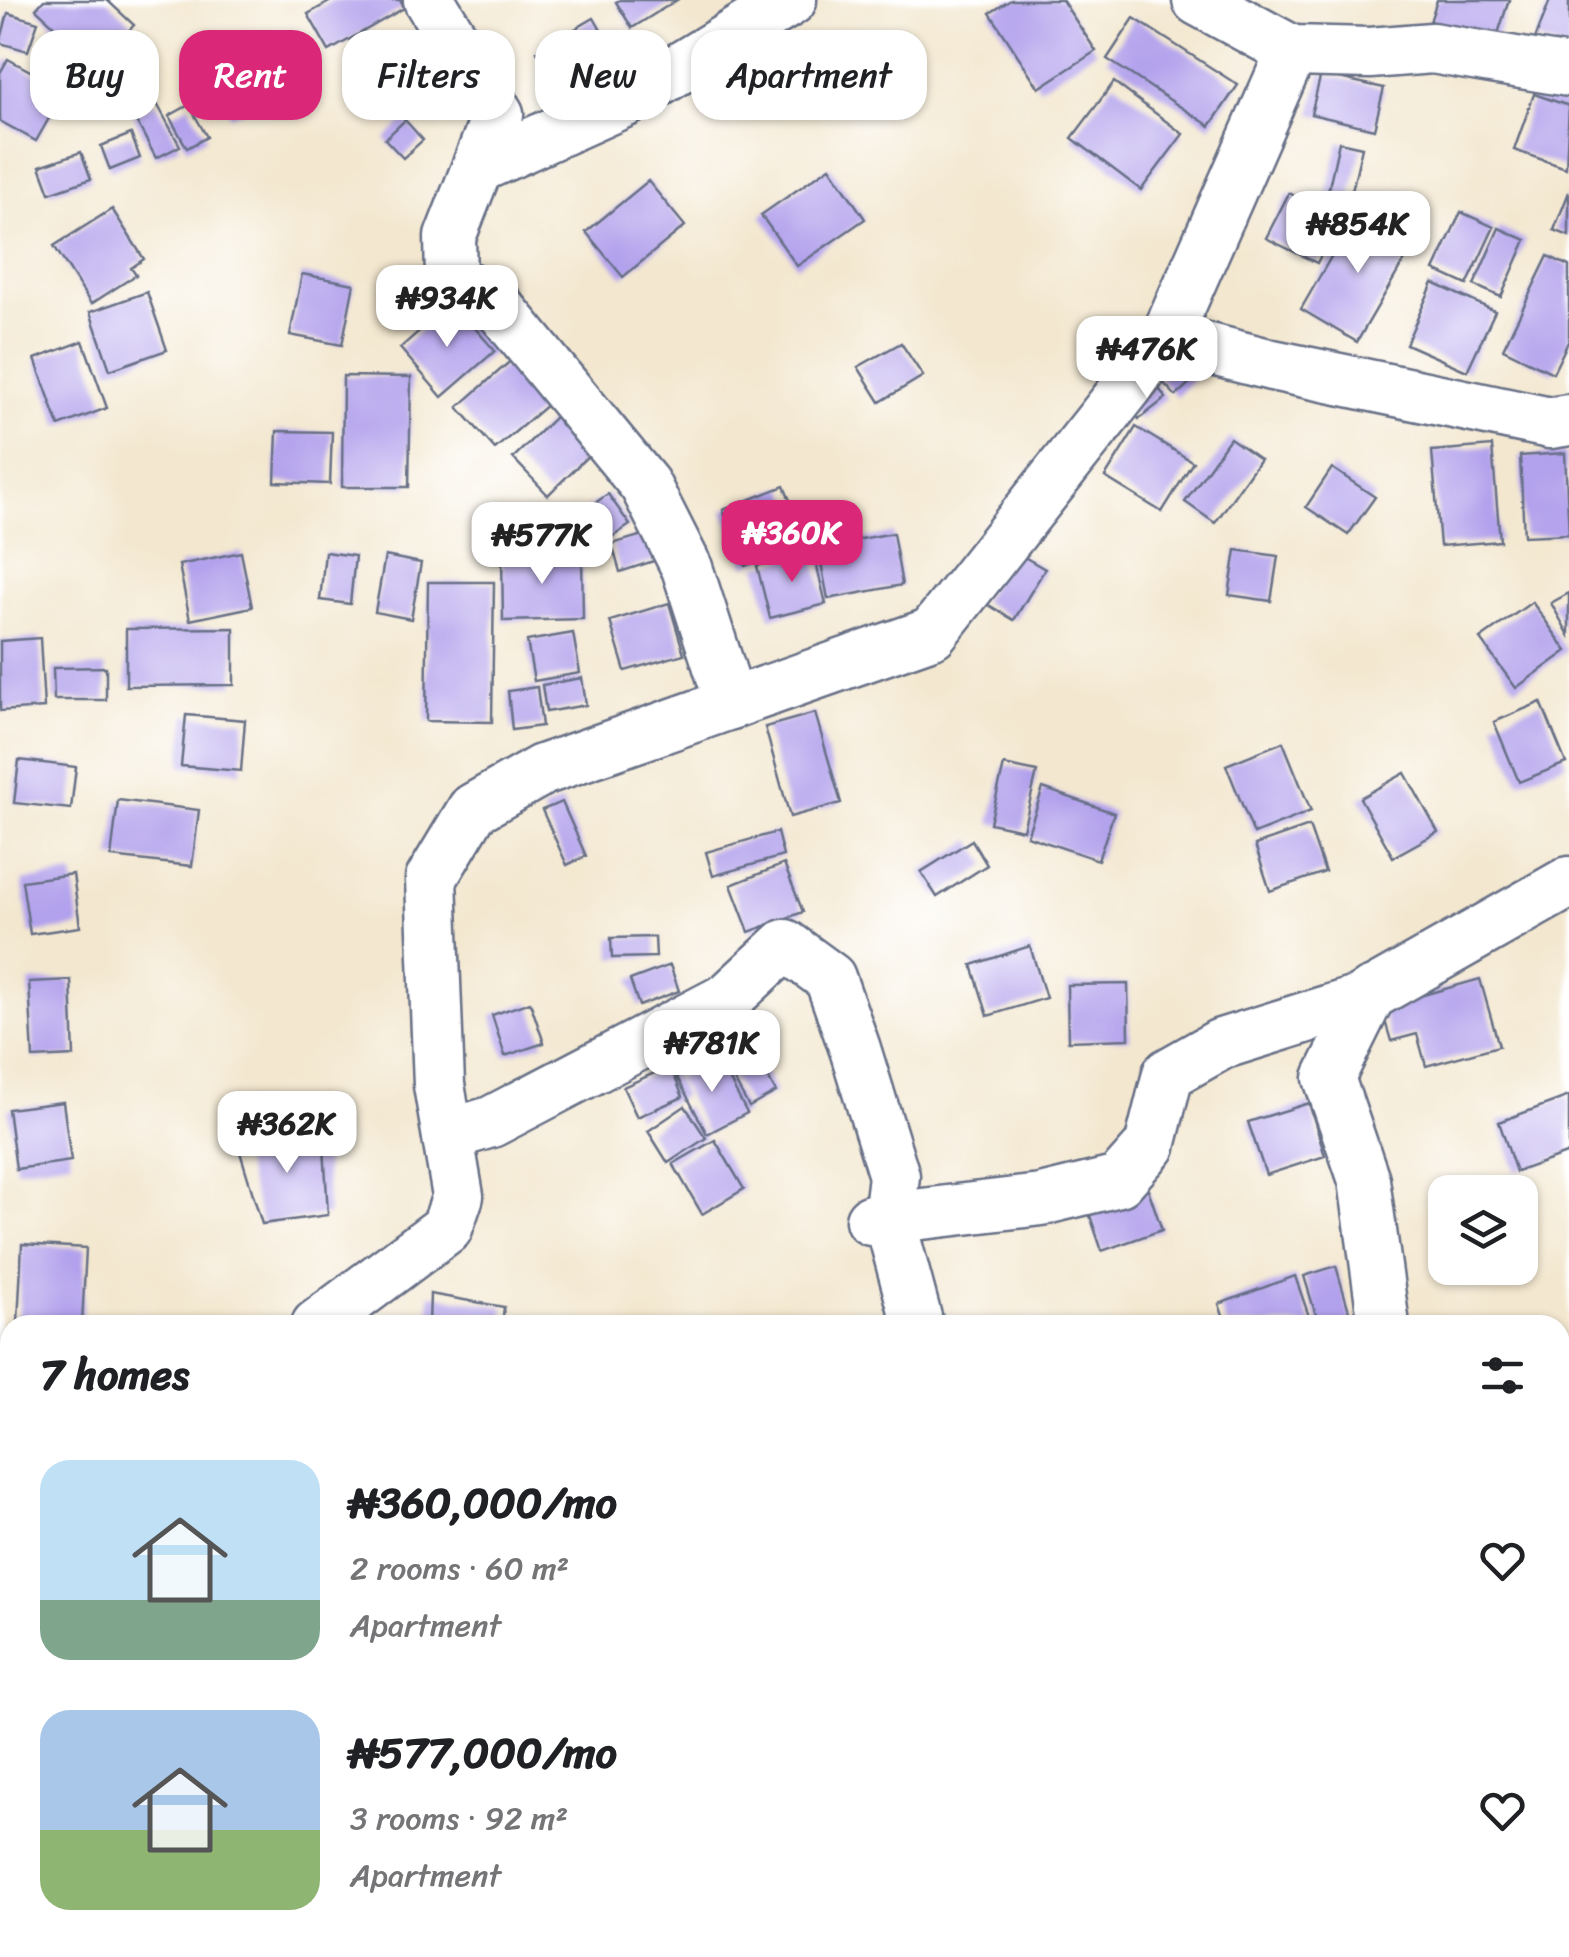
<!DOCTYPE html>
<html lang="en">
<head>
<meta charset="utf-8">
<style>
  :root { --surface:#fff; --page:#f6f6f6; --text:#202124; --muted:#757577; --accent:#db2777 }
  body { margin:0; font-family:Sriracha,sans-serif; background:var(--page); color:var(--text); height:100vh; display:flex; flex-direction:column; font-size:38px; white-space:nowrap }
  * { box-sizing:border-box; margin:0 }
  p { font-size:32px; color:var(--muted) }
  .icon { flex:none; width:55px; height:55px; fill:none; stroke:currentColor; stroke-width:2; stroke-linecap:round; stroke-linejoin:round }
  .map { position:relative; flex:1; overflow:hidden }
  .drawer { position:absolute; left:0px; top:1315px; width:1570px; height:642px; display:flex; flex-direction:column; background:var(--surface); border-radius:30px 30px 0 0; box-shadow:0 2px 8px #0004 }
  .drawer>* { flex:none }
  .hud { position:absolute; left:30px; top:30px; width:1000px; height:90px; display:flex; gap:20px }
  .fabs { position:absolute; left:1428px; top:1175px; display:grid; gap:20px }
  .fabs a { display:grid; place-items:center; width:110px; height:110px; border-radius:20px; background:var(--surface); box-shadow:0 2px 8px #0004; font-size:50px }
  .price { position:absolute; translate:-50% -85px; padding:0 22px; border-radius:20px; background:#fff; color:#222; font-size:32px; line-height:65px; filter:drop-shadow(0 2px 5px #0008) }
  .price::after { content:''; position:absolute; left:50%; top:60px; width:30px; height:22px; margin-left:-15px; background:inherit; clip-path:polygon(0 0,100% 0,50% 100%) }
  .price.selected { background:var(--accent); color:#fff }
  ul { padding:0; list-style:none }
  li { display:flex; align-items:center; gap:30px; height:250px; padding:0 40px }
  li span { display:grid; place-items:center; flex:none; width:280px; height:200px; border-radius:30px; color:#555 }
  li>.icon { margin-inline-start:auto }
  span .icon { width:120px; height:120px; fill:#fffc; stroke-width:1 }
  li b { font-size:42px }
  h2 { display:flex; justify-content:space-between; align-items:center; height:120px; padding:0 40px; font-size:42px }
  .pill { padding:0 35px; border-radius:30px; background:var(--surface); box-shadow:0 2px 8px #0004; font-size:35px; line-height:90px }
  .pill.selected { background:var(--accent); color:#fff }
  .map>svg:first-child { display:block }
</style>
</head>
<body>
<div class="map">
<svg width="1569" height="1957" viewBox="0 0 1569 1957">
  <rect width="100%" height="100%" fill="#fff"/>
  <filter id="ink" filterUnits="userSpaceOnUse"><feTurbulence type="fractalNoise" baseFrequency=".01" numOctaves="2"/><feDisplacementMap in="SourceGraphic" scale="20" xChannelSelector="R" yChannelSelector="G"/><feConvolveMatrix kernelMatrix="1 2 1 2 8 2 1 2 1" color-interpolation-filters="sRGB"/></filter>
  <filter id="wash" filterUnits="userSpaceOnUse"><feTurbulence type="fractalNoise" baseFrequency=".0048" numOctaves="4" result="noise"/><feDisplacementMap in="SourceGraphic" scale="40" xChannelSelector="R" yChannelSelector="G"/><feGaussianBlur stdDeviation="2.25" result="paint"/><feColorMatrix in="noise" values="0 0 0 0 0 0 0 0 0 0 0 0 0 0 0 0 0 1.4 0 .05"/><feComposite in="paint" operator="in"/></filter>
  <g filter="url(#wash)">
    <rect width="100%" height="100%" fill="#f3e7cf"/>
    <g id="blocks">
      <!-- building -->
      <g fill="#b2a1ec">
        <polygon points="44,0 107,0 134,25 97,65 36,9"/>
        <polygon points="333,0 400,0 404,8 329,51 308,14"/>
        <polygon points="620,0 677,0 632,28 616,2"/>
        <polygon points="1011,0 1062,0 1096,51 1039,88 990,13"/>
        <polygon points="1437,0 1509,0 1495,43 1430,22"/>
        <polygon points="1550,0 1569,0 1569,51 1535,39"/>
        <polygon points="8,13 38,22 28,51 0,43"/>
        <polygon points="594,18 626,74 569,107 537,51"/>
        <polygon points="1134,18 1238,85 1210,126 1107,59"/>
        <polygon points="273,55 288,94 230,116 216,77"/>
        <polygon points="8,59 65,90 36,141 0,121 0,73"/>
        <polygon points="1321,74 1384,88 1374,129 1311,114"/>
        <polygon points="1114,82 1183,134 1141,190 1072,138"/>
        <polygon points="1534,94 1569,106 1566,168 1514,150"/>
        <polygon points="156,102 180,146 156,158 133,115"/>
        <polygon points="189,105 207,137 187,148 169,116"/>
        <polygon points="405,120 423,140 403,158 385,139"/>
        <polygon points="131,134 140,158 110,170 101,146"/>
        <polygon points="1339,142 1362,147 1350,200 1327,196"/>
        <polygon points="81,152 91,179 50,193 40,166"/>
        <polygon points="830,167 865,219 797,266 761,215"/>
        <polygon points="648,181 685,226 623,277 586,232"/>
        <polygon points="1569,192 1569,236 1554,230"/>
        <polygon points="1289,193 1339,218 1317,263 1266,238"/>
        <polygon points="112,209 144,259 131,268 136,275 91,304 54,246"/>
        <polygon points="1358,210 1415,242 1357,342 1301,309"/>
        <polygon points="1461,212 1494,227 1467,285 1434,270"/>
        <polygon points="1499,228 1526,240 1501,297 1474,285"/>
        <polygon points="1548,256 1569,266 1569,340 1553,373 1503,349"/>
        <polygon points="302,274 354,284 342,345 290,335"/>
        <polygon points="1433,283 1495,311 1467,371 1406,344"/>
        <polygon points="147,292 167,350 110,370 90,312"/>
        <polygon points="452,302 495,351 442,397 400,348"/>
        <polygon points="83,341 107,408 59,426 35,359"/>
        <polygon points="901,343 923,376 880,402 858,367"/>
        <polygon points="1184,349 1204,369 1176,396 1157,376"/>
        <polygon points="523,350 561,393 495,449 458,407"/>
        <polygon points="343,376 411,377 409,487 342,487"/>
        <polygon points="1154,382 1166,398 1139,419 1127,404"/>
        <polygon points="561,411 597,447 548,495 513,458"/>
        <polygon points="1136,427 1193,462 1162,512 1105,477"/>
        <polygon points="277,431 332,432 330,484 275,482"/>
        <polygon points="1230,438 1260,459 1215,523 1185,502"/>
        <polygon points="1492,446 1500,541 1440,546 1432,451"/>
        <polygon points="1565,453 1569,534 1524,536 1520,456"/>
        <polygon points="1332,468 1375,497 1348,535 1306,507"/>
        <polygon points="784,486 807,542 745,566 723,510"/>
        <polygon points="608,494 630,525 603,543 582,512"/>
        <polygon points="893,533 902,585 828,599 818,547"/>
        <polygon points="646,534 654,561 620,572 612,544"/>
        <polygon points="1012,550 1045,569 1014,620 982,601"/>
        <polygon points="1236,550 1278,556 1271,601 1229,595"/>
        <polygon points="813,551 826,604 770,618 757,566"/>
        <polygon points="241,552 252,607 190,620 179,565"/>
        <polygon points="325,552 355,556 350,604 320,600"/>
        <polygon points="582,554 583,619 503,621 502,556"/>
        <polygon points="385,556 421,563 411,619 375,612"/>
        <polygon points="428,582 494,582 492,722 426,721"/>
        <polygon points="1569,593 1569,635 1551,603"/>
        <polygon points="1532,602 1567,651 1516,688 1480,639"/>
        <polygon points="669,603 684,654 625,671 610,621"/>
        <polygon points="234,628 234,685 126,686 126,629"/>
        <polygon points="573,633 580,673 534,681 527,641"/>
        <polygon points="40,638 44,708 0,711 0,641"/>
        <polygon points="106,667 106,700 54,700 53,668"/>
        <polygon points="582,678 586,705 546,712 542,685"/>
        <polygon points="537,687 542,726 512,730 508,691"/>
        <polygon points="1541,702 1566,763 1519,782 1494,722"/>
        <polygon points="815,713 841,803 790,817 765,727"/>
        <polygon points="186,715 245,720 241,771 181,766"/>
        <polygon points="1283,742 1311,811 1254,834 1226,765"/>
        <polygon points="19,760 76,767 71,809 14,803"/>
        <polygon points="1004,765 1037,772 1023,830 990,823"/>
        <polygon points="1405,773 1438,832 1393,857 1360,798"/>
        <polygon points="1043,788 1114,813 1098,860 1027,836"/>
        <polygon points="118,800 199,810 192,866 111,857"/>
        <polygon points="562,802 586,856 567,865 542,810"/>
        <polygon points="1309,826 1325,872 1270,891 1255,845"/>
        <polygon points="777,832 783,856 713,876 706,852"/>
        <polygon points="972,840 987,865 937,897 921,872"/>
        <polygon points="784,864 803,912 749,932 731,885"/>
        <polygon points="73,874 80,927 30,934 22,881"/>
        <polygon points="655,937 656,957 612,958 611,938"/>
        <polygon points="1030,946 1046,998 988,1016 972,965"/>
        <polygon points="670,965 679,991 639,1006 630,980"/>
        <polygon points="1480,979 1499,1046 1426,1066 1417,1034 1391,1041 1381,1007"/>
        <polygon points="71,980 74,1056 33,1058 29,982"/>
        <polygon points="1128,984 1129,1039 1068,1041 1067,985"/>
        <polygon points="530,1002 544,1043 505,1056 492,1015"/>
        <polygon points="733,1014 776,1092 749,1107 706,1029"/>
        <polygon points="717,1056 747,1113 707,1134 677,1077"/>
        <polygon points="670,1066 683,1097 637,1117 623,1087"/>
        <polygon points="1569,1096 1569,1153 1516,1172 1499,1122"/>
        <polygon points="63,1102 71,1161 16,1169 8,1109"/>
        <polygon points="1309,1103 1325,1156 1266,1175 1248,1122"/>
        <polygon points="685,1106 706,1138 668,1163 648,1131"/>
        <polygon points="323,1129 328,1215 262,1224 237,1142"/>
        <polygon points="715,1140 744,1189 702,1214 673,1164"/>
        <polygon points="1143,1174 1162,1230 1102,1251 1083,1195"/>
        <polygon points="22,1244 86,1248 82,1325 18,1322"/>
        <polygon points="1336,1266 1353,1325 1319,1325 1304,1276"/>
        <polygon points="1295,1276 1312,1325 1226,1325 1219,1304"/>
        <polygon points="430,1294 504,1307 502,1325 429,1325"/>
        <polygon points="1569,1577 1569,1658 1560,1660 1560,1579"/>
        <polygon points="0,1732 10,1732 10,1809 3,1877"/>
        <polygon points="218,1948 291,1948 287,1957 214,1957"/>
        <polygon points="954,1948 992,1948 986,1957 970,1957"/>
      </g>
    </g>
  </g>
  <g filter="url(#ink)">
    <use href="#blocks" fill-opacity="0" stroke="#676f86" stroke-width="2.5"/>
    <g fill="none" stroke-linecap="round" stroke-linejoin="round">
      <defs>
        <g id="minor">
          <polyline points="429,0 498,114 450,237 451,279 493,300 645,485 687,568 731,704"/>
          <polyline points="1198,0 1292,51 1370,53 1432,48 1569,71"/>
          <polyline points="479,167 626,101 791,0"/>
          <polyline points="1166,338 1292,51"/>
          <polyline points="1371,993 1329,1078 1364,1180 1384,1325"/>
          <polyline points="448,1135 491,1122 728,998 785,945 830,978 855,1049 894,1176 889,1217 918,1325"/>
          <polyline points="871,1220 1041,1200 1119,1181 1150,1146 1168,1074 1221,1044 1359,1001 1569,882"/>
          <polyline points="317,1325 447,1228 458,1196 439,1085 431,879 473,809 542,770 932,633 1166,338 1272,365 1550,423 1569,420"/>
          <polyline points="0,1408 10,1411"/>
          <polyline points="1560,1709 1569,1709"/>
          <polyline points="0,1941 10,1941"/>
          <polyline points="673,1948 680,1957"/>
          <polyline points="1286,1948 1307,1957"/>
          <polyline points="1087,1957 1091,1948"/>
        </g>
      </defs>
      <!-- minor casing -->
      <use href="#minor" stroke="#676f86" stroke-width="55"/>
      <!-- minor -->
      <use href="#minor" stroke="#fff" stroke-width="50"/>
    </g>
  </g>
</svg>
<div class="fabs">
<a><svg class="icon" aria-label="layers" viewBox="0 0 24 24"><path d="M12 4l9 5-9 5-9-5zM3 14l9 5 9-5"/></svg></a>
</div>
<b class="price" style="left:1358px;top:276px">₦854K</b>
<b class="price" style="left:447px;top:350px">₦934K</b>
<b class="price" style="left:1147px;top:401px">₦476K</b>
<b class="price selected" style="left:792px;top:585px">₦360K</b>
<b class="price" style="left:542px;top:587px">₦577K</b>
<b class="price" style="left:712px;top:1095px">₦781K</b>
<b class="price" style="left:287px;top:1176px">₦362K</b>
<div class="hud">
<a class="pill">Buy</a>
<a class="pill selected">Rent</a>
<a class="pill">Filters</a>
<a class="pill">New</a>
<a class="pill">Apartment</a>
</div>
<section class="drawer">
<h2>7 homes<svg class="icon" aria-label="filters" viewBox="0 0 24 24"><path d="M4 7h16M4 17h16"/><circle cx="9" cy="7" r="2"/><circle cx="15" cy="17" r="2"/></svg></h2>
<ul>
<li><span style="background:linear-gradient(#bfe0f5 70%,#7fa58c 0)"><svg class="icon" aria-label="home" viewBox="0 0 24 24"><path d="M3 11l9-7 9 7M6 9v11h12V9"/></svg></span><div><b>₦360,000/mo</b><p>2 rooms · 60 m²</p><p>Apartment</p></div><svg class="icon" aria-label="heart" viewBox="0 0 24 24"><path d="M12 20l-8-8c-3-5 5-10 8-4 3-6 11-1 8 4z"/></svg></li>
<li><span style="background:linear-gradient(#a9c7e8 60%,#8fb573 0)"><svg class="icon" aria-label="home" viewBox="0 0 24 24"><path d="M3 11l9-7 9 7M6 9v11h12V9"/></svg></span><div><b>₦577,000/mo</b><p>3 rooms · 92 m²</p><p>Apartment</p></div><svg class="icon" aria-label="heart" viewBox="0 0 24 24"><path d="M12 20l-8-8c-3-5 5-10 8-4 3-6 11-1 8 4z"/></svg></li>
</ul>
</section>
</div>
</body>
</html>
